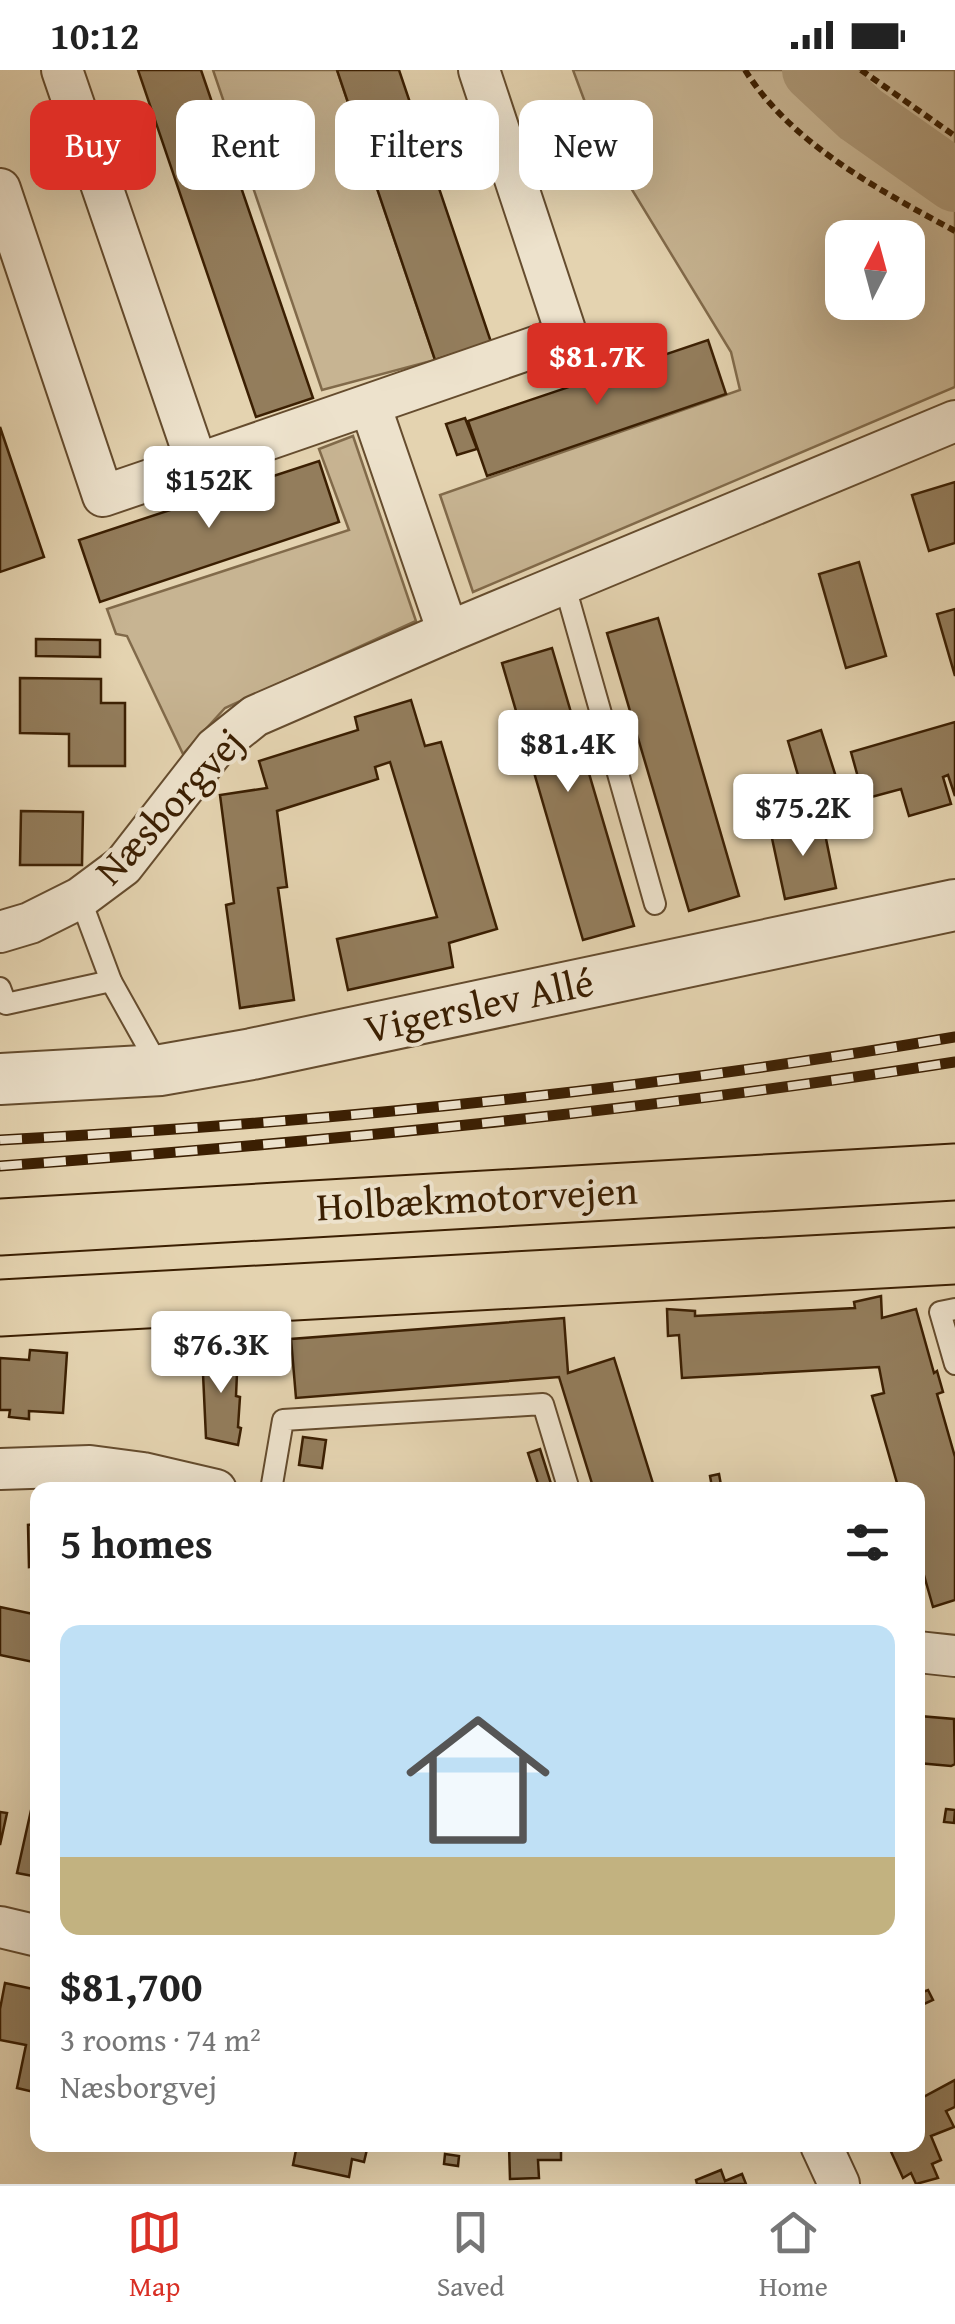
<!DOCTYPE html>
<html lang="en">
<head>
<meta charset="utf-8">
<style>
  :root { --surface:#fff; --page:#f2f2f2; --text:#222; --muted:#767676; --line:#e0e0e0; --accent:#d93025 }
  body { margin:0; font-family:"Gentium Book Plus",serif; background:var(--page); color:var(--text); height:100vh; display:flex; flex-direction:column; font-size:38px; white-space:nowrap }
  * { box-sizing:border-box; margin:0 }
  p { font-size:32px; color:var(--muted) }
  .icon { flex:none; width:55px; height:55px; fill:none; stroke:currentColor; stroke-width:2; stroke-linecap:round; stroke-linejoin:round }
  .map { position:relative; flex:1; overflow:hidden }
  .sheet { position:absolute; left:30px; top:1412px; width:895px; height:670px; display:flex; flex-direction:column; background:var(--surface); border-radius:20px; box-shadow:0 10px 40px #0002 }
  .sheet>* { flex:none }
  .guide { position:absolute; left:30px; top:30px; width:895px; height:90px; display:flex; gap:20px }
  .needle { width:65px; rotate:6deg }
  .buttons { position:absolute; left:825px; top:150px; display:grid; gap:20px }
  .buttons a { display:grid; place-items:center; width:100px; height:100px; border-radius:20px; background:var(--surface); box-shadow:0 10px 40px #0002; font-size:50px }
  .price { position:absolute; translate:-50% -85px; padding:0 22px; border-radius:10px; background:#fff; color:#222; font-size:32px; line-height:65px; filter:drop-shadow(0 2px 5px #0008) }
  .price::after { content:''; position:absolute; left:50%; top:60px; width:30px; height:22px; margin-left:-15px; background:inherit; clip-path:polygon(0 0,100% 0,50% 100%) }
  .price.active { background:var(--accent); color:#fff }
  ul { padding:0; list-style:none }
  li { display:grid; align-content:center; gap:20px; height:530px; padding:0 30px }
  li span { display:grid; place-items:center; height:310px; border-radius:20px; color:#555 }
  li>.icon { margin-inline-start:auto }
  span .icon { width:180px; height:180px; fill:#fffc; stroke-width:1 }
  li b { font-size:42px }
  h2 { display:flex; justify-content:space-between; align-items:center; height:120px; padding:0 30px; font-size:42px }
  .pill { padding:0 35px; border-radius:20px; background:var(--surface); box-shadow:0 10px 40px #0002; font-size:35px; line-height:90px }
  .pill.active { background:var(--accent); color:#fff }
  .status { display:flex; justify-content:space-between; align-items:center; height:70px; padding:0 50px; background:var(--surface); direction:ltr }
  .status svg { height:28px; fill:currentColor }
  .tabs { display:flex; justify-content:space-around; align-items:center; height:140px; border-top:2px solid var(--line); background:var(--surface); font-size:28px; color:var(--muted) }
  .tabs a { display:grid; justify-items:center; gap:5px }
  .tabs .active { color:var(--accent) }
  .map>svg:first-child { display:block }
</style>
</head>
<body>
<div class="status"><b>10:12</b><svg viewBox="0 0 49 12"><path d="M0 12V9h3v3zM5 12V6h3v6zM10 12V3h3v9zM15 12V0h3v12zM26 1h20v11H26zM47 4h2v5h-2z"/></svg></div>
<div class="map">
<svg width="955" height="2114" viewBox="0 0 955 2114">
  <rect width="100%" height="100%" fill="#e4d3b0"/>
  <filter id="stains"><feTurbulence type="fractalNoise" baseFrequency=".002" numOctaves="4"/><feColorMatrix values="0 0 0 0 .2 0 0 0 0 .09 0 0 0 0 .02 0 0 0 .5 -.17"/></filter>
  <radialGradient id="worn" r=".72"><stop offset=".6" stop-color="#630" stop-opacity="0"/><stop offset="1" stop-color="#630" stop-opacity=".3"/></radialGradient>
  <!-- green -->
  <g fill="#c7b492" stroke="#816a4a" stroke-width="2.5" fill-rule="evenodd">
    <polygon points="213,0 337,0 435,290 322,320"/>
    <path d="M573 0H955V317L473 522 440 425 740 320 731 282 595 59ZM842 168H908V232H842Z"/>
    <polygon points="353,366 416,551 225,638 183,684 127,566 116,564 107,539 349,460 319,379"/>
  </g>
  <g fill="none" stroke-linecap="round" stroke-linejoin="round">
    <!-- river -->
    <polyline stroke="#ab9675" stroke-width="62" points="813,0 860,44 955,111"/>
  </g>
  <!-- building -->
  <g fill="#937d5c" stroke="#3b1f02" stroke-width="2.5">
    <polygon points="138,0 201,0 313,328 256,347"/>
    <polygon points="337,0 399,0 491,272 435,290"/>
    <polygon points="708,270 726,324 487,406 468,351"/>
    <polygon points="465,348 477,379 457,385 446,354"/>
    <polygon points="0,357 44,487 0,502"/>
    <polygon points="319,391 339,452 100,532 79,470"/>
    <polygon points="955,412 955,473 929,481 912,425"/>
    <polygon points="859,492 886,586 846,598 819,504"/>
    <polygon points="955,539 955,606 937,544"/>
    <polygon points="658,548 739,826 689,841 607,563"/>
    <polygon points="36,569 100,570 100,587 36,586"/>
    <polygon points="552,578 634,856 583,870 502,593"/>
    <polygon points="20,608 101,609 101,633 125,633 125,696 69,696 69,664 20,663"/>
    <polygon points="411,630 425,676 441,672 497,859 449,873 453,897 348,920 337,869 437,847 390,692 375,697 378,709 277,741 287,817 278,818 294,930 240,938 226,835 234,833 220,725 267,718 259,691 358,660 355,647"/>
    <polygon points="955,652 955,726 948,705 943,707 951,734 909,746 901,719 864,729 851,682"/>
    <polygon points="821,660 844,732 809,743 788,671"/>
    <polygon points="21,741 83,742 82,795 20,795"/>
    <polygon points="822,749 836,818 785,829 770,759"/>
    <polygon points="881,1226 882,1248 916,1239 934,1303 937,1301 943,1322 937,1324 955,1387 955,1530 933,1537 918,1484 918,1420 899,1420 872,1326 884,1323 879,1297 682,1308 679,1265 668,1266 667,1239 695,1241 695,1246 855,1238 854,1232"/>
    <polygon points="564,1248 568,1303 614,1288 655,1420 594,1420 559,1307 296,1328 291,1269"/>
    <polygon points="30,1280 67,1283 63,1343 29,1341 29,1349 9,1347 10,1340 0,1340 0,1288 29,1290"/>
    <polygon points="238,1280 236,1326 240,1327 238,1357 241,1358 238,1375 206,1368 202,1282"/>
    <polygon points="303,1367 326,1370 322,1398 299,1395"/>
    <polygon points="540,1379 553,1420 540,1420 528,1383"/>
    <polygon points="719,1404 721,1415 712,1417 710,1406"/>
    <polygon points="38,1454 38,1496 29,1497 28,1455"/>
    <polygon points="0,1537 38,1545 38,1593 0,1585"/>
    <polygon points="918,1640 921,1640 920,1646 954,1649 955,1694 951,1696 918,1693"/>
    <polygon points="38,1709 38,1807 17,1803"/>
    <polygon points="946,1739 955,1740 954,1753 944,1752"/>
    <polygon points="0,1742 7,1743 0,1775"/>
    <polygon points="5,1913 38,1920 38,2023 17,2018 26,1975 0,1970 0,1939"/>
    <polygon points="928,1920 933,1930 924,1934 920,1923"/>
    <polygon points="955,2010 955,2037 946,2041 954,2057 931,2066 941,2090 932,2094 938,2108 916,2114 911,2103 903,2108 888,2075 918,2075 918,2050 921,2049 918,2030"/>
    <polygon points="297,2075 368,2075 364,2092 352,2089 349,2107 293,2095"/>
    <polygon points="509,2075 561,2075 561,2090 538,2090 539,2108 510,2109"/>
    <polygon points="445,2084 459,2086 458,2096 444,2094"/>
    <polygon points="721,2100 725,2111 742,2104 746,2114 697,2114 696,2110"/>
  </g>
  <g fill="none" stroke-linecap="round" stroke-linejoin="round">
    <defs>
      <g id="service">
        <polyline points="564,513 655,834"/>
        <polyline points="111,911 159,997"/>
        <polyline points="0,918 6,934 111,911 80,828"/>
        <polyline points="955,1239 940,1242 955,1294"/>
        <polyline points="271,1420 283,1350 543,1334 569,1420"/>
      </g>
      <g id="minor">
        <polyline points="62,0 197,394 567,266 479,0"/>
        <polyline points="0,119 103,426 197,394"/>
        <polyline points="370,335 448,562"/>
        <polyline points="0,862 30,853 80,828 123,796 215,678 255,646 448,562 955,351"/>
        <polyline points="0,1399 90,1396 143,1403 216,1420"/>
        <polyline points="918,1582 955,1586"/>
        <polyline points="0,1857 38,1866"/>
        <polyline points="821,2075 839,2114"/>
      </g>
      <polyline id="tertiary" points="0,1009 161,1000 252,984 955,835"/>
      <polyline id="primary" points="0,1238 955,1186"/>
      <polyline id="motorway" points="0,1157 955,1102"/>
    </defs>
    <!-- service casing -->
    <use href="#service" stroke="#654c2e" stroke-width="24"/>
    <!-- minor casing -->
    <use href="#minor" stroke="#654c2e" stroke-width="44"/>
    <!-- tertiary casing -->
    <use href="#tertiary" stroke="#654c2e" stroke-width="54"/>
    <!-- primary casing -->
    <use href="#primary" stroke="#3b1f02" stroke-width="59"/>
    <!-- motorway casing -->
    <use href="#motorway" stroke="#3b1f02" stroke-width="59"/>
    <!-- path -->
    <g stroke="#3b1f02" stroke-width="6" stroke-dasharray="8 5" stroke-linecap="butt">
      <path d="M745 0C791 74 881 121 955 161"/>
      <polyline points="861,0 955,66"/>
    </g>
    <!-- service -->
    <use href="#service" stroke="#ede2cc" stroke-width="20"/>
    <!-- minor -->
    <use href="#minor" stroke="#ede2cc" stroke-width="40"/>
    <!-- tertiary -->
    <use href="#tertiary" stroke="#ede2cc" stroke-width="50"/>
    <!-- primary -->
    <use href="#primary" stroke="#e4d3b0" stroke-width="55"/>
    <!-- motorway -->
    <use href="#motorway" stroke="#e4d3b0" stroke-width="55"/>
    <defs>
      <g id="rail">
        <path d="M0 1070C320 1053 639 1021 955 967"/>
        <path d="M0 1096C320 1072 638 1042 955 992"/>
      </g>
    </defs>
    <!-- rail casing -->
    <use href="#rail" stroke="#3b1f02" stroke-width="11"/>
    <!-- rail -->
    <use href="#rail" stroke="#ede2cc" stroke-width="8" stroke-dasharray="22" stroke-linecap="butt"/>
  </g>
  <g text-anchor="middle" stroke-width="8" stroke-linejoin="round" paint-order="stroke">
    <!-- street labels -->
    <g font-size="40" fill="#3b1f02" stroke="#ede2cc">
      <text transform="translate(169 736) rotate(-47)" y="14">Næsborgvej</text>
      <text transform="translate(479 935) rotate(-12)" y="14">Vigerslev Allé</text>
      <text transform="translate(477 1128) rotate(-3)" y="14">Holbækmotorvejen</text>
    </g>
  </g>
  <rect width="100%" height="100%" filter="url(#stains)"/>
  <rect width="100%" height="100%" fill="url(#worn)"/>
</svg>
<div class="buttons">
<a><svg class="needle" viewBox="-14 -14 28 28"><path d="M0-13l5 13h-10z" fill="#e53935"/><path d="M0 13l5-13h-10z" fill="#767676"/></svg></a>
</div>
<b class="price active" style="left:597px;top:338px">$81.7K</b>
<b class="price" style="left:209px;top:461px">$152K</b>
<b class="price" style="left:568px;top:725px">$81.4K</b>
<b class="price" style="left:803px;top:789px">$75.2K</b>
<b class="price" style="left:221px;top:1326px">$76.3K</b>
<div class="guide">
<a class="pill active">Buy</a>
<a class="pill">Rent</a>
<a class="pill">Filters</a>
<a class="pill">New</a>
</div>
<section class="sheet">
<h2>5 homes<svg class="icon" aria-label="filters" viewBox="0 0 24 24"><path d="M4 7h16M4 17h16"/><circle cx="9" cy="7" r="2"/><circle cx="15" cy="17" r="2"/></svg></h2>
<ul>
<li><span style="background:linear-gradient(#bfe0f5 75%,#c2b280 0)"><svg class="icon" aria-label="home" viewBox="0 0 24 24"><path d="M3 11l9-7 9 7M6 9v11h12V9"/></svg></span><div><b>$81,700</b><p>3 rooms · 74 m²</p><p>Næsborgvej</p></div></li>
</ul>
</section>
</div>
<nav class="tabs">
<a class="active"><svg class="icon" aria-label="map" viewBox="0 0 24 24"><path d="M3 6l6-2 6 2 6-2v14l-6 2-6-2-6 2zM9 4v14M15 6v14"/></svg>Map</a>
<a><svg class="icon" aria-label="saved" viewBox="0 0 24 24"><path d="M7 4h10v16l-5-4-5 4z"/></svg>Saved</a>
<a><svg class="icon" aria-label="home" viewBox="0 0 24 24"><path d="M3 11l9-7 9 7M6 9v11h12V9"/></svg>Home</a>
</nav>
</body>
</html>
